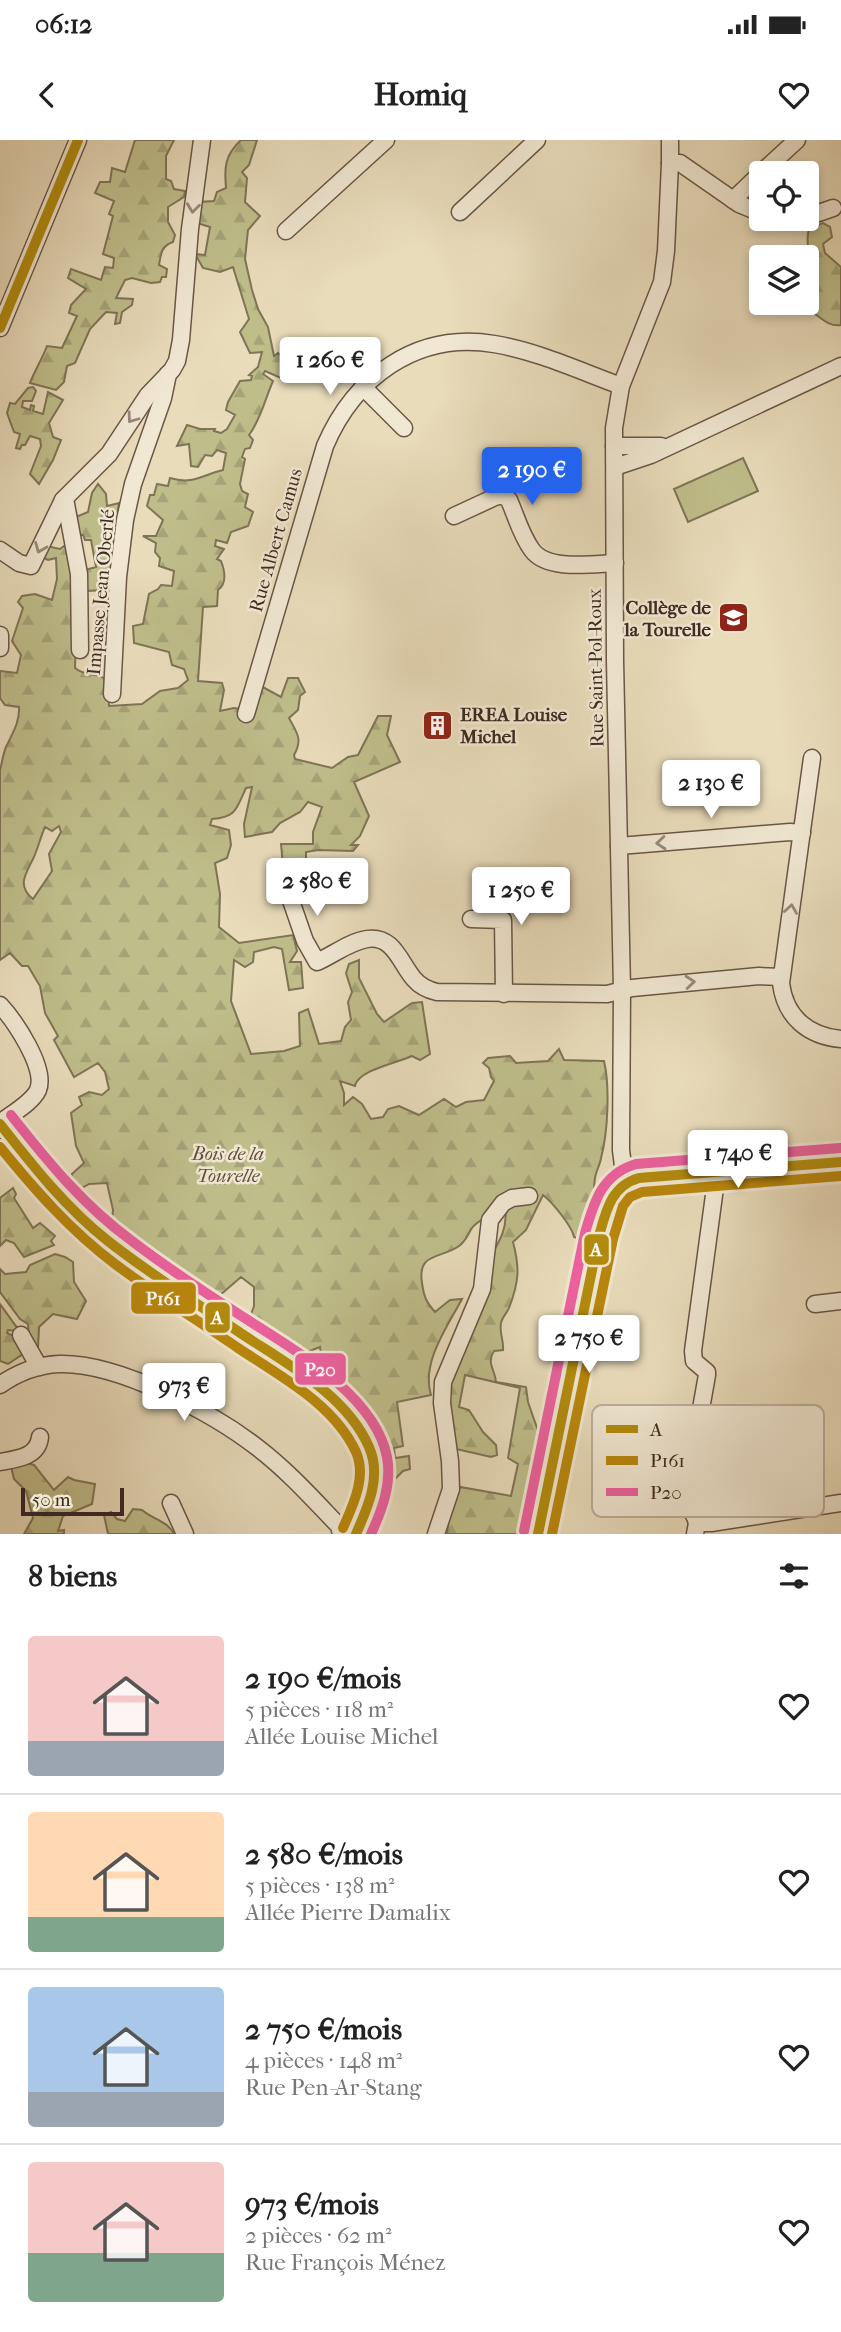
<!DOCTYPE html>
<html lang="fr">
<head>
<meta charset="utf-8">
<style>
  :root { --surface:#fff; --page:#f2f2f2; --text:#222; --muted:#767676; --line:#e0e0e0; --accent:#2563eb }
  body { margin:0; font-family:"IM FELL French Canon",serif; background:var(--page); color:var(--text); height:100vh; display:flex; flex-direction:column; font-size:26px; white-space:nowrap }
  * { box-sizing:border-box; margin:0 }
  p { font-size:23px; color:var(--muted) }
  .icon { flex:none; width:38px; height:38px; fill:none; stroke:currentColor; stroke-width:2; stroke-linecap:round; stroke-linejoin:round }
  .map { position:relative; height:1394px; overflow:hidden }
  .sheet { display:flex; flex-direction:column; background:var(--surface); flex:1 }
  .sheet>* { flex:none }
  .controls { position:absolute; left:749px; top:21px; display:grid; gap:14px }
  .controls a { display:grid; place-items:center; width:70px; height:70px; border-radius:7px; background:var(--surface); box-shadow:0 4px 10px #0003; font-size:35px }
  .scale { position:absolute; left:21px; bottom:18px; width:103px; box-sizing:border-box; padding-left:7px; border:4px solid #3f2920; border-top:0; font-size:19px; line-height:24px; white-space:nowrap; color:#3f2920; -webkit-text-stroke:5px #f1e8d3; paint-order:stroke }
  .price { position:absolute; translate:-50% -60px; padding:0 16px; border-radius:7px; background:#fff; color:#222; font-size:23px; line-height:46px; filter:drop-shadow(0 2px 4px #0008) }
  .price::after { content:''; position:absolute; left:50%; top:42px; width:21px; height:16px; margin-left:-10px; background:inherit; clip-path:polygon(0 0,100% 0,50% 100%) }
  .price.selected { background:var(--accent); color:#fff }
  ul { padding:0; list-style:none }
  li { display:flex; align-items:center; gap:21px; height:175px; padding:0 28px }
  li+li { border-top:2px solid var(--line) }
  li span { display:grid; place-items:center; flex:none; width:196px; height:140px; border-radius:7px; color:#555 }
  li>.icon { margin-inline-start:auto }
  span .icon { width:84px; height:84px; fill:#fffc; stroke-width:1 }
  li b { font-size:30px }
  h2 { display:flex; justify-content:space-between; align-items:center; height:84px; padding:0 28px; font-size:30px }
  .status { display:flex; justify-content:space-between; align-items:center; height:49px; padding:0 35px; background:var(--surface); direction:ltr }
  .status svg { height:19px; fill:currentColor }
  header { display:flex; justify-content:space-between; align-items:center; height:91px; padding:0 28px; background:var(--surface); font-size:32px; font-weight:700 }
  .map>svg:first-child { display:block }
</style>
</head>
<body>
<div class="status"><b>06:12</b><svg viewBox="0 0 49 12"><path d="M0 12V9h3v3zM5 12V6h3v6zM10 12V3h3v9zM15 12V0h3v12zM26 1h20v11H26zM47 4h2v5h-2z"/></svg></div>
<header><svg class="icon" aria-label="back" viewBox="0 0 24 24"><path d="M15 5l-7 7 7 7"/></svg>Homiq<svg class="icon" aria-label="heart" viewBox="0 0 24 24"><path d="M12 20l-8-8c-3-5 5-10 8-4 3-6 11-1 8 4z"/></svg></header>
<div class="map">
<svg width="841" height="1394" viewBox="0 0 841 1394">
  <defs>
    <pattern id="forest-firs" width="22" height="20" patternUnits="userSpaceOnUse" patternTransform="scale(1.75)"><rect width="22" height="20" fill="#bfbe8b"/><path d="M5 1l3.5 6h-7zM16 11l3.5 6h-7z" fill="#a5a378"/></pattern>
  </defs>
  <rect width="100%" height="100%" fill="#e9dcbb"/>
  <filter id="stains"><feTurbulence type="fractalNoise" baseFrequency=".00286" numOctaves="4"/><feColorMatrix values="0 0 0 0 .2 0 0 0 0 .09 0 0 0 0 .02 0 0 0 .5 -.17"/></filter>
  <radialGradient id="worn" r=".72"><stop offset=".6" stop-color="#630" stop-opacity="0"/><stop offset="1" stop-color="#630" stop-opacity=".3"/></radialGradient>
  <!-- green -->
  <polygon fill="#bfbe8b" stroke="#7f7456" stroke-width="2" points="743,318 758,351 688,382 674,349"/>
  <!-- forest -->
  <g fill="url(#forest-firs)" stroke="#7f7456" stroke-width="2" fill-rule="evenodd">
    <path d="M135 0H174L166 16V39L171 41 174 49 185 51 184 57 168 67V82L175 95 173 102C161 106 161 114 159 125L167 129 166 137H162L160 142 151 143 132 138 125 140 116 158 133 159 132 165 122 172 120 183 115 184 117 173 106 172 90 189 75 223 67 226 64 242 56 250 30 243C35 230 42 219 47 206L62 208 77 176 69 173 71 165 86 149 68 138 71 129 101 140 105 127 113 128 114 118 103 114 113 76 109 74 114 61 95 53 100 42H110L112 28 125 32Z"/>
    <path d="M241 0H257L249 25 242 32 247 38 245 62 260 76 248 90 245 119 252 150 258 169 268 187 274 216 278 213 282 216V224L287 223 295 217 301 225 293 230 288 241 265 231 263 234 273 241C265 259 261 279 249 295L253 300 250 308 245 309 242 317 245 319 240 344 242 351 248 354 245 367 253 372 248 386 231 392 227 403 216 400 215 406 224 409 217 419 221 421C225 431 227 444 218 450L217 466 203 467 198 541 222 543 224 550 220 571 234 568 247 570 259 545 281 557 288 538H298L305 552 300 556 298 570 289 578C297 593 303 599 294 615L295 619 332 628 348 617 358 615 378 576H391L387 595 400 622 354 642 369 676 360 696 351 705H358L353 711 318 710 306 712C306 731 309 737 288 742L283 726 281 704H313V692L322 667 308 662 300 672 280 683 272 692 245 697 244 684 252 647 246 648C236 669 237 677 212 679L210 685 229 690 231 705 227 718 215 723 220 754 219 787 239 803 293 795 297 811 290 822H301L303 848 289 850 282 809 274 807 254 812 253 822 245 827 234 820 231 861 251 914 284 911 300 906 299 873 308 869 319 904 341 901 345 887 351 880 348 862 352 852 346 833 349 824 359 820V838L377 874 384 882 412 863 422 862 430 914 420 920 412 916C397 923 358 930 355 946L340 941 344 953V965L353 957 362 964 371 979 383 977 388 969 399 966 419 975 444 959 456 967 466 962 484 960 494 941 491 937 489 928 483 923 488 918 510 916 516 923 548 921 559 909 564 920 604 921C610 946 608 992 601 1018 600 1025 596 1031 595 1038 592 1057 597 1087 582 1100L574 1097C572 1086 552 1062 543 1055L526 1090 513 1102C520 1128 519 1142 509 1168 507 1173 502 1177 501 1183 499 1193 504 1200 503 1210L494 1211C486 1223 495 1229 496 1242L526 1247 528 1262 544 1308 526 1394H447L449 1379 460 1347 511 1356 518 1324 508 1318 520 1248 465 1235 459 1267 469 1270 483 1292 496 1305 497 1315 491 1317 456 1309 449 1258 453 1229 490 1117C500 1101 508 1087 505 1068 496 1073 478 1079 472 1088 468 1094 466 1101 459 1106 441 1119 417 1112 422 1143 424 1157 426 1162 435 1172L450 1160 462 1159C447 1187 421 1223 431 1255L397 1262 403 1306 394 1308 395 1318 409 1316 410 1329 403 1331 395 1339 389 1340C388 1329 389 1317 386 1306 383 1293 353 1257 342 1249 331 1241 320 1236 317 1221L321 1213 320 1207 305 1213 300 1212 250 1177 254 1166V1147L241 1137 219 1156 123 1090 112 1079 113 1070 107 1043 89 1044 82 1048 75 1046 71 1040 72 1034 84 1023 76 1006 71 973 82 965 79 957 89 952 102 955 109 949 105 932 98 923 74 937 54 900 58 896 45 873 40 846 28 826H22L10 813 0 820V630C2 623 3 614 6 607 12 594 20 582 19 567L5 565 0 558V531L17 533 21 515 12 501 23 468 18 462 22 456 35 454 52 460 57 439 56 418 48 420 44 418 46 406 60 409 68 403 78 432 96 427 91 400H85L83 395H76L71 379 88 372 92 353 98 344 106 354 107 366 119 363 108 450 85 451 77 462 75 528C85 537 99 532 108 541L109 566 142 564 160 551 178 548 188 540 184 529 172 525 169 512 134 503 133 486 143 484 149 454 158 449 161 445 172 446 174 431 159 426 160 418 155 412 156 403 143 396H156L163 380 147 366 150 355H154L157 344 168 346 170 338C193 345 202 335 223 330L226 313 217 310 212 316 205 315 198 327 191 326 189 304 177 306 187 285 200 289H215L214 291 221 293 227 289 235 275 226 270 228 262 240 241 251 240 252 236 249 235 258 227 262 212 250 213 240 192 249 179 233 127 220 132 203 128 195 114 205 115 210 87 197 83 198 62 214 61 217 52 226 48C224 27 225 15 241 0ZM59 686 61 692 49 714 52 731 33 759C17 746 25 735 33 719 38 709 40 698 45 687L52 691Z"/>
    <path d="M823 83 830 87 832 97 823 104 825 113 841 127V185C831 187 823 180 815 174L813 155 807 150C807 140 808 130 809 120 810 109 805 102 809 89Z"/>
    <polygon points="33,247 36,251 32,261 23,261 22,267 30,270 31,265 34,266 33,271 43,274 48,252 63,260 49,283 53,297 61,300 53,320 39,344 30,334 41,306 40,299 30,296 25,305 22,305 20,309 16,308 20,294 14,292 7,273 10,263 15,264 28,248"/>
    <polygon points="13,1048 16,1054 14,1058 33,1088 40,1083 55,1096 51,1101 54,1105 24,1117 14,1103 6,1100 0,1106 0,1058"/>
    <polygon points="55,1114 65,1117 73,1122 74,1142 86,1161 77,1179 53,1174 39,1187 38,1208 29,1197 28,1184 20,1179 0,1152 0,1129 5,1134 26,1132 30,1125"/>
    <polygon points="0,1164 18,1189 16,1191 8,1190 7,1193 16,1197 23,1214 8,1224 0,1221"/>
    <polygon points="23,1322 34,1325 54,1350 68,1337 74,1340 95,1344 92,1364 63,1376 58,1391 64,1390 64,1394 24,1394 33,1378 26,1351 14,1339 11,1327"/>
    <path d="M133 1369 142 1370C152 1379 168 1381 174 1394H108L104 1375 111 1372 117 1379 125 1381Z"/>
  </g>
  <g fill="none" stroke-linecap="round" stroke-linejoin="round">
    <defs>
      <g id="minor">
        <polyline points="670,0 670,23 680,23 739,64 761,73"/>
        <polyline points="761,33 797,0"/>
        <polyline points="733,60 761,33"/>
        <polyline points="460,72 537,0"/>
        <polyline points="807,77 833,68"/>
        <polyline points="778,79 798,79"/>
        <polyline points="286,91 386,0"/>
        <polyline points="0,188 78,0"/>
        <polyline points="363,247 404,288"/>
        <polyline points="614,306 661,306"/>
        <polyline points="615,327 651,315 841,226"/>
        <polyline points="63,360 66,364 79,434 80,510"/>
        <path d="M454 376 495 357 503 355 509 360C516 376 521 395 532 410 547 431 592 424 615 423"/>
        <polyline points="0,410 19,423 31,426 63,360 109,314 148,255 172,230 177,221 181,200 190,89 202,0"/>
        <polyline points="0,495 0,508"/>
        <polyline points="112,554 118,437 125,380 133,344 163,258 168,234"/>
        <path d="M246 574 325 306C354 238 416 191 494 204 537 211 580 231 621 246"/>
        <path d="M812 618 781 843C785 877 808 896 841 899"/>
        <polyline points="619,706 790,692 802,693"/>
        <path d="M287 749 305 801 317 822C333 815 349 802 367 799 394 795 400 823 414 839 420 846 428 850 437 852L607 854 632 848 759 836 781 837"/>
        <polyline points="471,779 503,780 504,854"/>
        <path d="M0 865C14 880 47 928 38 950 32 963 11 974 0 983"/>
        <path d="M0 984C33 1026 65 1068 108 1101 154 1137 204 1168 253 1201 295 1230 347 1258 369 1307 382 1337 368 1367 356 1394"/>
        <polyline points="625,1042 621,1010 622,849 615,521 614,288 621,246 662,142 666,111 670,23"/>
        <polyline points="815,1164 841,1161"/>
        <polyline points="21,1195 39,1227"/>
        <path d="M0 1245C17 1233 38 1225 59 1224 118 1222 213 1273 258 1308 288 1331 313 1359 339 1386L341 1394"/>
        <path d="M0 1322C17 1319 38 1317 40 1297"/>
        <polyline points="171,1363 185,1394"/>
        <polyline points="697,1383 711,1383 841,1363"/>
        <polyline points="436,1394 451,1349 450,1321 442,1263 443,1242 482,1149 490,1080 503,1063 512,1058 529,1056"/>
        <path d="M538 1394 599 1096C606 1072 610 1043 639 1038L841 1022"/>
        <polyline points="695,1394 697,1383 695,1377 674,1340 682,1293 699,1280 707,1235 707,1232 694,1221 693,1211 717,1033"/>
      </g>
    </defs>
    <!-- minor casing -->
    <use href="#minor" stroke="#6a5647" stroke-width="19"/>
    <!-- minor -->
    <use href="#minor" stroke="#f1e8d3" stroke-width="16"/>
    <defs>
      <g id="bus-1">
        <polyline points="0,188 78,0"/>
        <path d="M0 984C33 1026 66 1068 108 1101 150 1134 195 1162 239 1192 285 1223 346 1254 369 1307 382 1336 368 1367 356 1394"/>
        <path d="M538 1394 599 1096C606 1071 611 1046 639 1038L841 1022"/>
      </g>
      <g id="bus-2">
        <path d="M0 1007C35 1050 70 1090 115 1124 155 1154 197 1180 238 1208 280 1236 334 1264 356 1312 367 1337 353 1365 343 1388"/>
        <polyline points="552,1394 613,1099 623,1066 630,1057 642,1052 841,1036"/>
      </g>
      <g id="bus-3">
        <path d="M11 975C48 1022 84 1066 132 1101 166 1127 201 1150 237 1173 287 1206 375 1253 387 1317 392 1344 382 1370 371 1394"/>
        <path d="M524 1391 585 1093C594 1062 602 1034 636 1024L840 1008"/>
      </g>
    </defs>
    <!-- bus-1 casing -->
    <use href="#bus-1" stroke="#f1e8d3" stroke-width="16"/>
    <!-- bus-2 casing -->
    <use href="#bus-2" stroke="#f1e8d3" stroke-width="16"/>
    <!-- bus-3 casing -->
    <use href="#bus-3" stroke="#f1e8d3" stroke-width="16"/>
    <!-- bus-1 -->
    <use href="#bus-1" stroke="#b28b0d" stroke-width="10"/>
    <!-- bus-2 -->
    <use href="#bus-2" stroke="#b9870b" stroke-width="10"/>
    <!-- bus-3 -->
    <use href="#bus-3" stroke="#ec619f" stroke-width="10"/>
  </g>
  <!-- one-way arrows -->
  <defs><path id="oneway-chevron" d="M-2-3.5L2.5 0L-2 3.5" fill="none" stroke-width="1.6" stroke-linecap="round" stroke-linejoin="round" transform="scale(1.75)"/></defs>
  <g stroke="#98887a">
    <use href="#oneway-chevron" transform="translate(193 68) rotate(97)"/>
    <use href="#oneway-chevron" transform="translate(132 278) rotate(126)"/>
    <use href="#oneway-chevron" transform="translate(40 408) rotate(112)"/>
    <use href="#oneway-chevron" transform="translate(661 703) rotate(175)"/>
    <use href="#oneway-chevron" transform="translate(791 769) rotate(-81)"/>
    <use href="#oneway-chevron" transform="translate(690 842) rotate(-5)"/>
  </g>
  <!-- icons -->
  <defs>
    <symbol id="school-square" viewBox="-11 -11 22 22"><rect x="-9" y="-9" width="18" height="18" rx="4" fill="#8f2418" stroke="#f1e8d3"/><path d="M0-5L7-2L0 1L-7-2ZM-4 1L0 2.5L4 1V4Q0 6-4 4Z" fill="#fff"/></symbol>
    <symbol id="building-square" viewBox="-11 -11 22 22"><rect x="-9" y="-9" width="18" height="18" rx="4" fill="#8f2418" stroke="#f1e8d3"/><path d="M-4-6H4V6H1V3H-1V6H-4ZM-2.5-4.3h1.7v1.8h-1.7ZM.8-4.3h1.7v1.8H.8ZM-2.5-1h1.7V.8h-1.7ZM.8-1h1.7V.8H.8Z" fill="#fff"/></symbol>
  </defs>
  <g fill-rule="evenodd">
    <use href="#school-square" x="716" y="460" width="35" height="35"/>
    <use href="#building-square" x="420" y="568" width="35" height="35"/>
  </g>
  <g text-anchor="middle" stroke-width="5" stroke-linejoin="round" paint-order="stroke">
    <!-- street labels -->
    <g font-size="19" fill="#3f2920" stroke="#f1e8d3">
      <text transform="translate(275 400) rotate(-74)" y="7">Rue Albert Camus</text>
      <text transform="translate(100 452) rotate(-85)" y="7">Impasse Jean Oberlé</text>
      <text transform="translate(595 528) rotate(-91)" y="7">Rue Saint-Pol-Roux</text>
    </g>
    <!-- poi labels -->
    <g font-size="19" font-weight="bold" fill="#3f2920" stroke="#f1e8d3" text-anchor="end">
      <text x="711" y="474">Collège de<tspan x="711" dy="22">la Tourelle</tspan></text>
      <text x="460" y="581" text-anchor="start">EREA Louise<tspan x="460" dy="22">Michel</tspan></text>
    </g>
    <!-- park labels -->
    <g font-size="19" font-style="italic" fill="#5f4e3b" stroke="#f1e8d3">
      <text x="228" y="1020">Bois de la<tspan x="228" dy="22">Tourelle</tspan></text>
    </g>
  </g>
  <!-- legend -->
  <rect x="592" y="1265" width="232" height="112" rx="10" fill="#f1e8d3" stroke="#bcaf9d" stroke-width="2"/>
  <rect x="606" y="1285" width="32" height="8" fill="#b28b0d"/>
  <rect x="606" y="1316" width="32" height="9" fill="#b9870b"/>
  <rect x="606" y="1348" width="32" height="8" fill="#ec619f"/>
  <g font-size="19" fill="#3f2920">
    <text x="650" y="1296">A</text>
    <text x="650" y="1327">P161</text>
    <text x="650" y="1359">P20</text>
  </g>
  <g stroke="#f1e8d3" stroke-width="2.5">
    <rect x="583" y="1093" width="27" height="33" rx="7" fill="#b28b0d"/>
    <rect x="130" y="1141" width="67" height="34" rx="7" fill="#b9870b"/>
    <rect x="204" y="1161" width="27" height="33" rx="7" fill="#b28b0d"/>
    <rect x="294" y="1212" width="53" height="34" rx="7" fill="#ec619f"/>
  </g>
  <g font-size="19" text-anchor="middle" font-weight="bold" fill="#fff">
    <text x="596" y="1116">A</text>
    <text x="163" y="1165">P161</text>
    <text x="217" y="1184">A</text>
    <text x="320" y="1236">P20</text>
  </g>
  <rect width="100%" height="100%" filter="url(#stains)"/>
  <rect width="100%" height="100%" fill="url(#worn)"/>
</svg>
<div class="controls">
<a><svg class="icon" aria-label="locate" viewBox="0 0 24 24"><circle cx="12" cy="12" r="6"/><path d="M12 2v4M12 18v4M2 12h4M18 12h4"/></svg></a>
<a><svg class="icon" aria-label="layers" viewBox="0 0 24 24"><path d="M12 4l9 5-9 5-9-5zM3 14l9 5 9-5"/></svg></a>
</div>
<div class="scale">50 m</div>
<b class="price" style="left:330px;top:257px">1 260 €</b>
<b class="price selected" style="left:532px;top:367px">2 190 €</b>
<b class="price" style="left:711px;top:680px">2 130 €</b>
<b class="price" style="left:317px;top:778px">2 580 €</b>
<b class="price" style="left:521px;top:787px">1 250 €</b>
<b class="price" style="left:738px;top:1050px">1 740 €</b>
<b class="price" style="left:589px;top:1235px">2 750 €</b>
<b class="price" style="left:184px;top:1283px">973 €</b>
</div>
<section class="sheet">
<h2>8 biens<svg class="icon" aria-label="filters" viewBox="0 0 24 24"><path d="M4 7h16M4 17h16"/><circle cx="9" cy="7" r="2"/><circle cx="15" cy="17" r="2"/></svg></h2>
<ul>
<li><span style="background:linear-gradient(#f6c9c9 75%,#9aa5b1 0)"><svg class="icon" aria-label="home" viewBox="0 0 24 24"><path d="M3 11l9-7 9 7M6 9v11h12V9"/></svg></span><div><b>2 190 €/mois</b><p>5 pièces · 118 m²</p><p>Allée Louise Michel</p></div><svg class="icon" aria-label="heart" viewBox="0 0 24 24"><path d="M12 20l-8-8c-3-5 5-10 8-4 3-6 11-1 8 4z"/></svg></li>
<li><span style="background:linear-gradient(#ffd9b3 75%,#7fa58c 0)"><svg class="icon" aria-label="home" viewBox="0 0 24 24"><path d="M3 11l9-7 9 7M6 9v11h12V9"/></svg></span><div><b>2 580 €/mois</b><p>5 pièces · 138 m²</p><p>Allée Pierre Damalix</p></div><svg class="icon" aria-label="heart" viewBox="0 0 24 24"><path d="M12 20l-8-8c-3-5 5-10 8-4 3-6 11-1 8 4z"/></svg></li>
<li><span style="background:linear-gradient(#a9c7e8 75%,#9aa5b1 0)"><svg class="icon" aria-label="home" viewBox="0 0 24 24"><path d="M3 11l9-7 9 7M6 9v11h12V9"/></svg></span><div><b>2 750 €/mois</b><p>4 pièces · 148 m²</p><p>Rue Pen-Ar-Stang</p></div><svg class="icon" aria-label="heart" viewBox="0 0 24 24"><path d="M12 20l-8-8c-3-5 5-10 8-4 3-6 11-1 8 4z"/></svg></li>
<li><span style="background:linear-gradient(#f6c9c9 65%,#7fa58c 0)"><svg class="icon" aria-label="home" viewBox="0 0 24 24"><path d="M3 11l9-7 9 7M6 9v11h12V9"/></svg></span><div><b>973 €/mois</b><p>2 pièces · 62 m²</p><p>Rue François Ménez</p></div><svg class="icon" aria-label="heart" viewBox="0 0 24 24"><path d="M12 20l-8-8c-3-5 5-10 8-4 3-6 11-1 8 4z"/></svg></li>
</ul>
</section>
</body>
</html>
